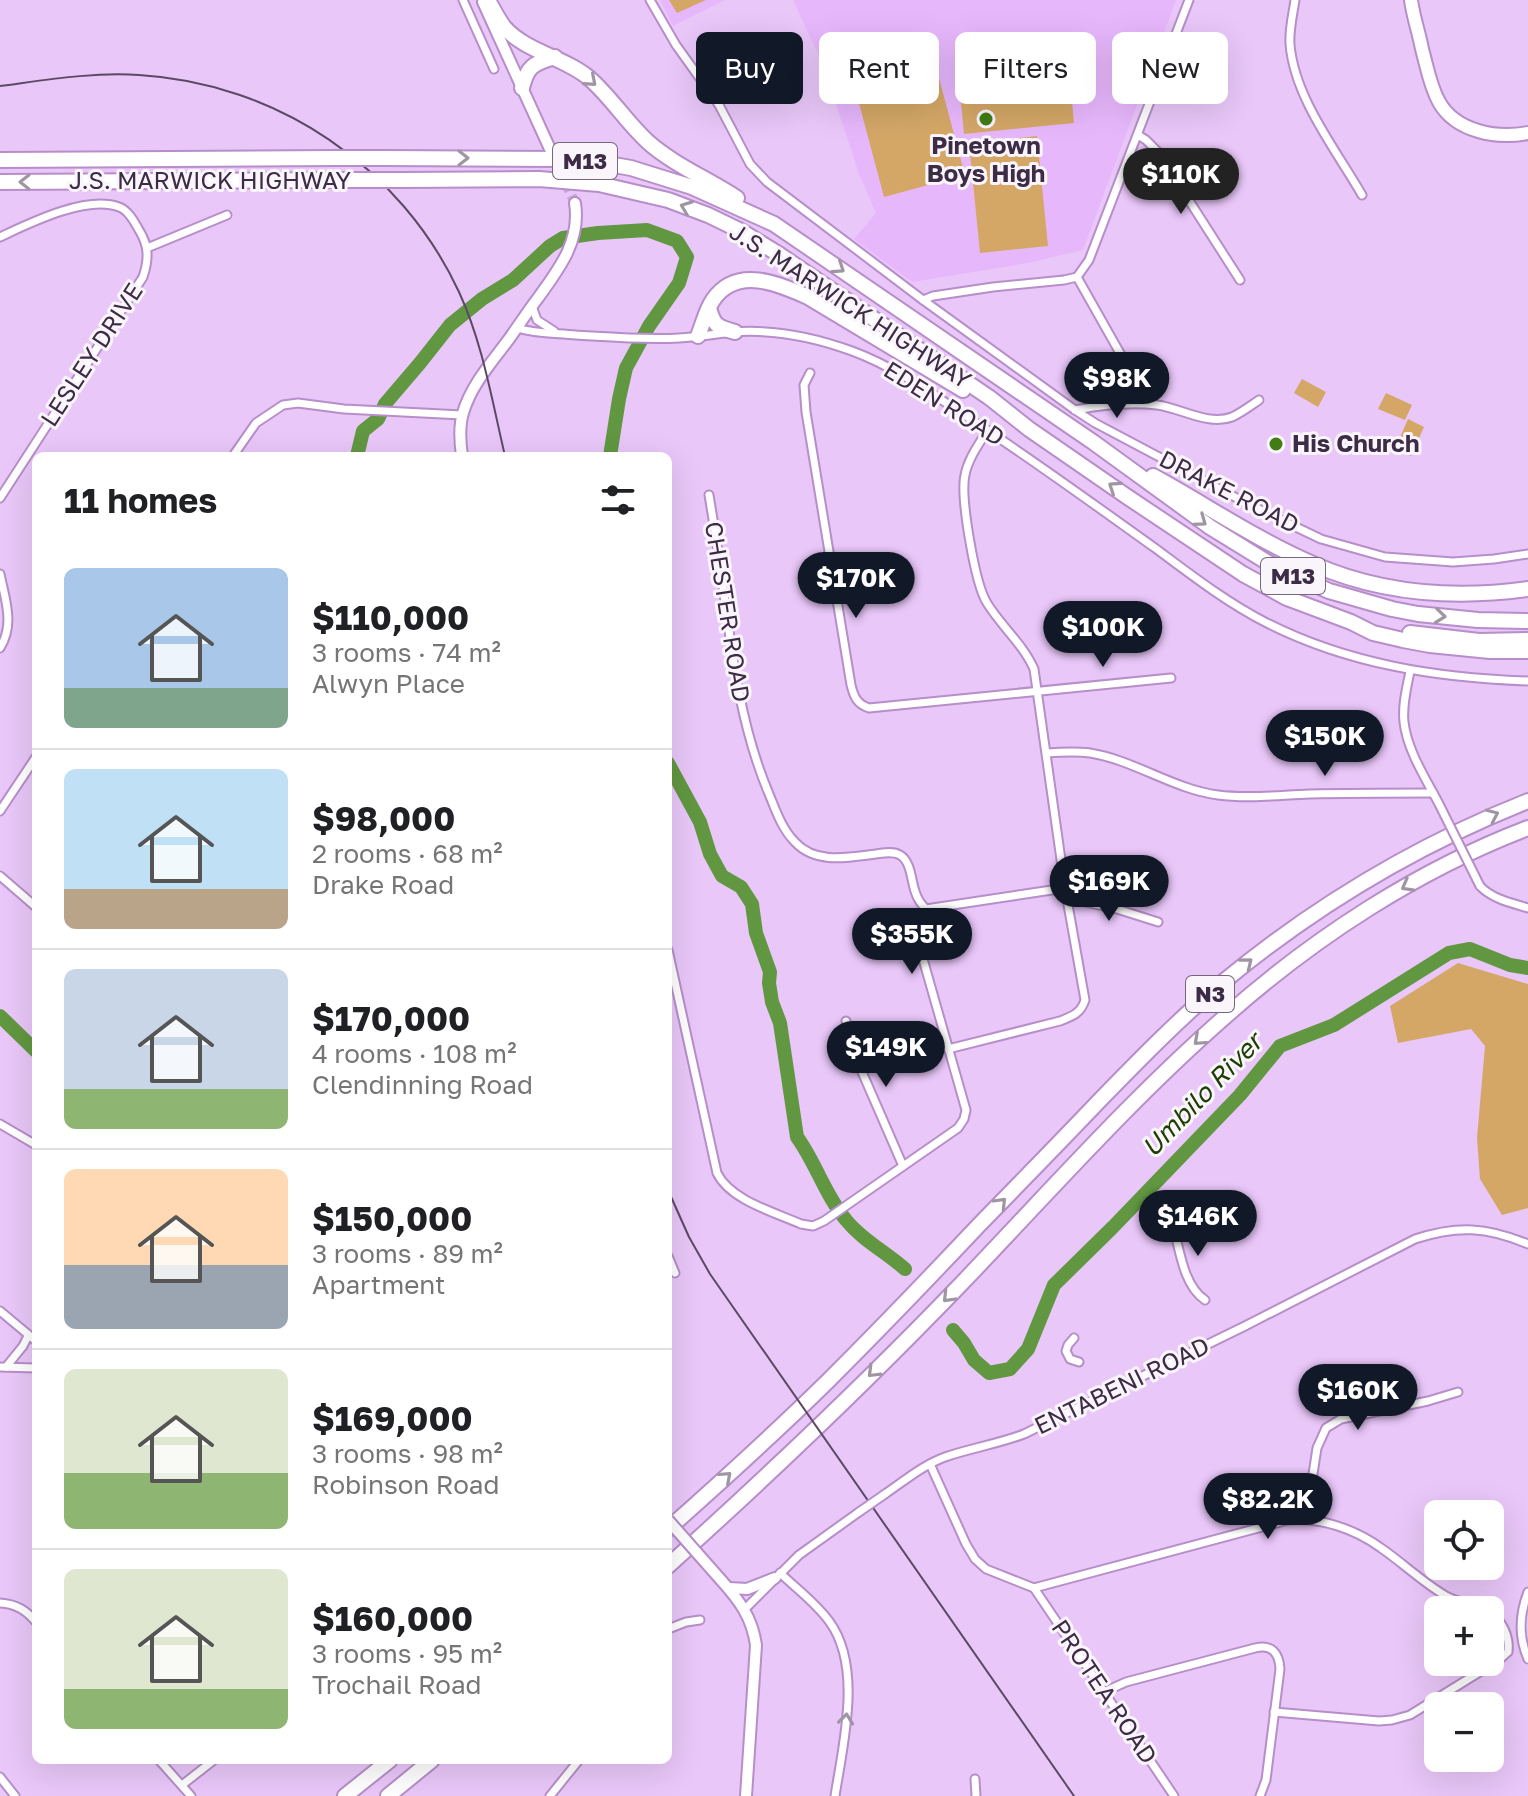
<!DOCTYPE html>
<html lang="en">
<head>
<meta charset="utf-8">
<style>
  :root { --surface:#fff; --page:#f2f2f2; --text:#202124; --muted:#757577; --line:#e0e0e0; --accent:#111827 }
  body { margin:0; font-family:"Golos Text",sans-serif; background:var(--page); color:var(--text); height:100vh; display:flex; flex-direction:column; font-size:30px; white-space:nowrap }
  * { box-sizing:border-box; margin:0 }
  p { font-size:26px; color:var(--muted) }
  .icon { flex:none; width:44px; height:44px; fill:none; stroke:currentColor; stroke-width:2; stroke-linecap:round; stroke-linejoin:round }
  .map { position:relative; flex:1; overflow:hidden }
  .drawer { position:absolute; left:32px; top:452px; width:640px; height:1312px; display:flex; flex-direction:column; background:var(--surface); border-radius:12px; box-shadow:0 8px 32px #0002 }
  .drawer>* { flex:none }
  .banner { position:absolute; left:696px; top:32px; width:712px; height:72px; display:flex; gap:16px }
  .buttons { position:absolute; left:1424px; top:1500px; display:grid; gap:16px }
  .buttons a { display:grid; place-items:center; width:80px; height:80px; border-radius:12px; background:var(--surface); box-shadow:0 8px 32px #0002; font-size:40px }
  .price { position:absolute; translate:-50% -68px; padding:0 18px; border-radius:28px; background:var(--accent); color:#fff; font-size:26px; line-height:52px; filter:drop-shadow(0 2px 4px #0008) }
  .price::after { content:''; position:absolute; left:50%; top:48px; width:24px; height:18px; margin-left:-12px; background:inherit; clip-path:polygon(0 0,100% 0,50% 100%) }
  .price.current { background:#222; color:#fff }
  ul { padding:0; list-style:none }
  li { display:flex; align-items:center; gap:24px; height:200px; padding:0 32px }
  li+li { border-top:2px solid var(--line) }
  li span { display:grid; place-items:center; flex:none; width:224px; height:160px; border-radius:12px; color:#555 }
  li>.icon { margin-inline-start:auto }
  span .icon { width:96px; height:96px; fill:#fffc; stroke-width:1 }
  li b { font-size:34px }
  h2 { display:flex; justify-content:space-between; align-items:center; height:96px; padding:0 32px; font-size:34px }
  .pill { padding:0 28px; border-radius:12px; background:var(--surface); box-shadow:0 8px 32px #0002; font-size:28px; line-height:72px }
  .pill.current { background:var(--accent); color:#fff }
  .map>svg:first-child { display:block }
</style>
</head>
<body>
<div class="map">
<svg width="1528" height="1796" viewBox="0 0 1528 1796">
  <rect width="100%" height="100%" fill="#e9c7f9"/>
  <!-- built -->
  <g fill="#e7b7fc">
    <polygon points="660,0 725,0 673,26"/>
    <polygon points="793,0 1176,0 1083,250 1028,263 912,282 854,239 876,213 859,174 823,65"/>
  </g>
  <!-- green -->
  <g fill="#d4a767">
    <polygon points="669,0 706,0 677,13"/>
    <polygon points="1066,39 1074,123 964,134 956,50"/>
    <polygon points="933,56 965,175 884,197 852,77"/>
    <polygon points="1037,136 1048,246 980,253 969,143"/>
    <polygon points="1302,379 1326,392 1318,407 1294,393"/>
    <polygon points="1386,393 1412,405 1405,420 1378,409"/>
    <polygon points="1408,419 1424,427 1411,456 1395,449"/>
    <polygon points="1458,963 1528,984 1528,1208 1502,1215 1480,1179 1477,1138 1485,1046 1471,1029 1398,1043 1390,1006"/>
  </g>
  <g fill="none" stroke-linecap="round" stroke-linejoin="round">
    <!-- river -->
    <g stroke="#619741" stroke-width="14">
      <polyline points="357,456 363,431 378,419 385,404 420,363 450,325 482,299 513,280 550,246 563,238 598,233 647,230 677,241 687,257 679,283 649,326 626,368 619,399 610,456"/>
      <path d="M668 763 700 822 710 854 722 876 741 887 752 904 756 933 770 972 769 983 772 1002 780 1023 797 1137C816 1163 825 1195 846 1220 862 1240 886 1252 905 1269"/>
      <polyline points="0,1016 36,1051"/>
      <polyline points="953,1330 964,1343 974,1360 989,1373 1010,1369 1028,1349 1054,1285 1113,1227 1240,1095 1280,1046 1334,1025 1449,953 1470,949 1510,965 1528,968"/>
    </g>
    <!-- secondary-tunnel -->
    <polyline stroke="#c7a8d5" stroke-width="10" stroke-dasharray="10 5" stroke-linecap="butt" points="552,155 575,203"/>
    <defs>
      <g id="street">
        <polyline points="463,0 494,69"/>
        <polyline points="650,0 676,45 719,105 750,164 767,182 923,300 1075,410 1095,423 1248,504 1321,539 1385,557 1453,562 1494,559 1528,554"/>
        <path d="M1295 0C1293 14 1289 29 1290 44 1294 97 1336 150 1362 195"/>
        <polyline points="1138,135 1146,140 1158,152 1240,280"/>
        <path d="M0 237C30 223 86 195 119 207 128 210 134 221 139 230 149 246 149 259 143 277L0 498"/>
        <polyline points="147,248 227,215"/>
        <polyline points="1077,277 1089,260 1189,0"/>
        <polyline points="1077,277 1125,362"/>
        <polyline points="923,300 933,296 993,287 1064,280 1077,277"/>
        <polyline points="532,306 537,320 554,331"/>
        <path d="M517 328C537 334 556 333 576 335 610 337 645 340 679 338 697 337 715 334 733 332 773 329 814 337 852 351 901 369 943 402 987 430 1044 468 1099 508 1155 548 1190 574 1226 602 1265 622 1347 664 1437 678 1528 681"/>
        <path d="M810 373 804 385 806 412 851 685C854 697 857 704 869 708L1171 678"/>
        <path d="M1075 410C1102 405 1130 402 1157 405 1181 408 1208 426 1232 417 1241 413 1250 406 1259 400"/>
        <polyline points="233,456 256,423 283,405 298,403 344,409 462,415"/>
        <path d="M709 495C714 525 719 555 723 586 732 656 741 728 769 794 776 811 782 829 795 842 816 865 850 857 876 854 884 853 893 851 900 855 912 862 911 883 916 894 918 900 922 905 926 909"/>
        <path d="M0 574C5 599 15 624 0 648"/>
        <path d="M1410 671C1407 687 1402 705 1404 722 1407 750 1426 779 1439 804"/>
        <path d="M1047 753C1061 752 1075 751 1090 753 1134 760 1173 789 1218 795 1248 799 1280 795 1310 794 1351 793 1392 793 1433 793"/>
        <polyline points="0,811 36,757"/>
        <polyline points="0,876 36,907"/>
        <path d="M1480 886C1492 899 1512 903 1528 908"/>
        <polyline points="1067,898 1117,909 1158,922"/>
        <path d="M668 950 717 1173C730 1200 774 1212 801 1224L813 1226 824 1221 958 1128 964 1119 966 1110 917 938C916 926 919 919 926 909L1065 888"/>
        <polyline points="846,1021 859,1065 903,1166"/>
        <path d="M948 1049 1060 1021C1073 1016 1081 1013 1085 1000L1065 888 1034 669C1023 644 1001 626 987 603 975 584 960 497 965 475 968 459 979 444 987 431"/>
        <polyline points="0,1124 36,1145"/>
        <path d="M1174 1229C1180 1252 1184 1286 1205 1300"/>
        <polyline points="668,1256 675,1273"/>
        <polyline points="0,1311 36,1341"/>
        <polyline points="1074,1338 1068,1345 1066,1351 1070,1359 1079,1362"/>
        <polyline points="0,1367 36,1368"/>
        <polyline points="6,1367 23,1346 28,1336"/>
        <path d="M930 1464 966 1544 975 1559 986 1569 1034 1588 1288 1520C1320 1517 1355 1529 1381 1548 1403 1563 1422 1582 1446 1596 1459 1603 1474 1604 1487 1610"/>
        <path d="M885 1494C904 1481 923 1465 945 1457 971 1448 998 1444 1024 1434L1245 1326 1415 1239C1458 1225 1487 1227 1528 1244"/>
        <polyline points="1306,1519 1317,1448 1326,1428 1341,1419 1428,1401 1458,1392"/>
        <path d="M780 1573C796 1588 816 1603 829 1621 863 1667 843 1744 835 1796"/>
        <polyline points="1034,1588 1174,1796"/>
        <path d="M1528 1592C1519 1615 1518 1636 1528 1659"/>
        <path d="M0 1603C16 1604 26 1610 36 1622"/>
        <polyline points="745,1609 799,1555 859,1512"/>
        <polyline points="668,1629 686,1622 700,1620"/>
        <path d="M1104 1692 1126 1682 1255 1648C1272 1644 1279 1653 1280 1669L1266 1780 1260 1796"/>
        <path d="M1274 1712 1379 1721 1392 1720 1410 1715 1499 1660 1508 1652C1510 1636 1502 1621 1490 1612"/>
        <polyline points="159,1760 191,1796"/>
        <polyline points="0,1777 15,1796"/>
        <polyline points="975,1779 976,1796"/>
        <polyline points="182,1785 214,1760"/>
        <polyline points="550,1796 579,1760"/>
      </g>
      <g id="secondary">
        <polyline points="483,2 550,149"/>
        <path d="M462 456C460 442 459 426 463 413 471 385 492 362 509 339 519 325 528 311 538 298 559 269 581 241 575 203"/>
        <path d="M721 1580C739 1600 752 1617 756 1645L746 1796"/>
        <polyline points="729,1588 747,1589 775,1578"/>
      </g>
      <path id="primary" d="M1411 0C1413 16 1419 33 1422 49 1427 67 1430 86 1439 102 1456 132 1497 139 1528 133"/>
      <g id="highway">
        <path d="M488 0C493 9 498 19 504 27 526 52 564 57 589 78 611 97 626 122 648 142 674 165 708 179 737 198"/>
        <path d="M522 88C527 67 533 63 555 57"/>
        <polyline points="385,158 564,159 597,162 631,168 692,187 774,224 1093,442 1210,527 1275,567 1329,591 1392,609 1418,614 1478,620 1528,621"/>
        <polyline points="0,160 336,158"/>
        <polyline points="404,180 539,179 599,184 668,200 708,215 741,231 780,255 990,398 1029,429 1129,498 1243,574 1287,598 1351,622 1373,633 1403,640 1430,645 1490,651 1528,651"/>
        <polyline points="0,182 355,180"/>
        <path d="M709 308C714 326 717 327 735 332"/>
        <path d="M698 336C703 324 706 310 713 300 737 265 779 284 808 297L963 390"/>
        <path d="M1153 476C1206 505 1257 540 1313 564 1381 594 1455 599 1528 589"/>
        <polyline points="1410,633 1479,641 1528,640"/>
        <path d="M668 1529C722 1481 776 1432 828 1381 879 1330 929 1278 979 1225 1020 1183 1061 1141 1101 1099 1140 1059 1180 1018 1223 982 1315 906 1417 845 1528 801"/>
        <path d="M668 1566C770 1474 869 1380 964 1281 1050 1191 1133 1097 1227 1015 1315 937 1418 870 1528 828"/>
        <polyline points="345,1796 390,1760"/>
        <polyline points="388,1796 432,1760"/>
      </g>
    </defs>
    <!-- street casing -->
    <use href="#street" stroke="#b78ec9" stroke-width="11"/>
    <!-- secondary casing -->
    <use href="#secondary" stroke="#b78ec9" stroke-width="14"/>
    <!-- primary casing -->
    <use href="#primary" stroke="#b78ec9" stroke-width="16"/>
    <!-- highway casing -->
    <use href="#highway" stroke="#b78ec9" stroke-width="18"/>
    <!-- street -->
    <use href="#street" stroke="#fff" stroke-width="7"/>
    <!-- secondary -->
    <use href="#secondary" stroke="#fff" stroke-width="10"/>
    <!-- primary -->
    <use href="#primary" stroke="#fff" stroke-width="12"/>
    <!-- highway -->
    <use href="#highway" stroke="#fff" stroke-width="14"/>
    <!-- rail -->
    <g stroke="#5d4966" stroke-width="2">
      <path d="M0 86C46 80 92 72 139 75 277 83 401 167 459 292 483 344 492 401 505 456"/>
      <polyline points="668,1190 689,1237 710,1274 1074,1796"/>
    </g>
    <defs>
      <g id="street-bridge">
        <polyline points="1439,804 1480,886"/>
        <polyline points="859,1512 885,1494"/>
      </g>
      <polyline id="secondary-bridge" points="668,1520 721,1580"/>
      <g id="highway-bridge">
        <polyline points="336,158 385,158"/>
        <polyline points="355,180 404,180"/>
      </g>
    </defs>
    <!-- street-bridge casing -->
    <use href="#street-bridge" stroke="#b78ec9" stroke-width="11" stroke-linecap="butt"/>
    <!-- secondary-bridge casing -->
    <use href="#secondary-bridge" stroke="#b78ec9" stroke-width="14" stroke-linecap="butt"/>
    <!-- highway-bridge casing -->
    <use href="#highway-bridge" stroke="#b78ec9" stroke-width="18" stroke-linecap="butt"/>
    <!-- street-bridge -->
    <use href="#street-bridge" stroke="#fff" stroke-width="7"/>
    <!-- secondary-bridge -->
    <use href="#secondary-bridge" stroke="#fff" stroke-width="10"/>
    <!-- highway-bridge -->
    <use href="#highway-bridge" stroke="#fff" stroke-width="14"/>
  </g>
  <!-- one-way arrows -->
  <defs><path id="oneway-chevron" d="M-2-3.5L2.5 0L-2 3.5" fill="none" stroke-width="1.6" stroke-linecap="round" stroke-linejoin="round" transform="scale(2)"/></defs>
  <g stroke="#9e96a2">
    <use href="#oneway-chevron" transform="translate(591 81) rotate(41)"/>
    <use href="#oneway-chevron" transform="translate(463 158)"/>
    <use href="#oneway-chevron" transform="translate(25 182) rotate(180)"/>
    <use href="#oneway-chevron" transform="translate(686 207) rotate(-159)"/>
    <use href="#oneway-chevron" transform="translate(839 268) rotate(34)"/>
    <use href="#oneway-chevron" transform="translate(1114 487) rotate(-146)"/>
    <use href="#oneway-chevron" transform="translate(1201 521) rotate(36)"/>
    <use href="#oneway-chevron" transform="translate(1440 616) rotate(6)"/>
    <use href="#oneway-chevron" transform="translate(1493 815) rotate(-24)"/>
    <use href="#oneway-chevron" transform="translate(1407 886) rotate(151)"/>
    <use href="#oneway-chevron" transform="translate(1247 963) rotate(-39)"/>
    <use href="#oneway-chevron" transform="translate(1199 1040) rotate(138)"/>
    <use href="#oneway-chevron" transform="translate(1001 1203) rotate(-46)"/>
    <use href="#oneway-chevron" transform="translate(948 1297) rotate(134)"/>
    <use href="#oneway-chevron" transform="translate(873 1372) rotate(135)"/>
    <use href="#oneway-chevron" transform="translate(726 1477) rotate(-42)"/>
    <use href="#oneway-chevron" transform="translate(846 1719) rotate(-83)"/>
  </g>
  <!-- markers -->
  <g fill="#427c15" stroke="#f9f5fb" stroke-width="3">
    <circle cx="986" cy="119" r="8"/>
    <circle cx="1276" cy="444" r="8"/>
  </g>
  <g text-anchor="middle" stroke-width="6" stroke-linejoin="round" paint-order="stroke">
    <!-- shield labels -->
    <g fill="#f9f5fb" stroke="#75687c" stroke-width="2">
      <rect x="553" y="143" width="64" height="36" rx="6"/>
      <rect x="1261" y="558" width="64" height="36" rx="6"/>
      <rect x="1186" y="976" width="48" height="36" rx="6"/>
    </g>
    <g font-size="22" font-weight="bold" fill="#3d2c45">
      <text x="585" y="169">M13</text>
      <text x="1293" y="584">M13</text>
      <text x="1210" y="1002">N3</text>
    </g>
    <!-- poi labels -->
    <g font-size="24" font-weight="bold" fill="#3d2c45" stroke="#f9f5fb">
      <text x="986" y="154">Pinetown<tspan x="986" dy="28">Boys High</tspan></text>
      <text x="1292" y="452" text-anchor="start">His Church</text>
    </g>
    <!-- street labels -->
    <g font-size="24" fill="#3d2c45" stroke="#f9f5fb">
      <text x="210" y="189">J.S. MARWICK HIGHWAY</text>
      <text transform="translate(850 306) rotate(33)" y="8">J.S. MARWICK HIGHWAY</text>
      <text transform="translate(92 355) rotate(-57)" y="8">LESLEY DRIVE</text>
      <text transform="translate(944 404) rotate(32)" y="8">EDEN ROAD</text>
      <text transform="translate(1229 492) rotate(27)" y="8">DRAKE ROAD</text>
      <text transform="translate(727 612) rotate(81)" y="8">CHESTER ROAD</text>
      <text transform="translate(1122 1386) rotate(-26)" y="8">ENTABENI ROAD</text>
      <text transform="translate(1104 1692) rotate(56)" y="8">PROTEA ROAD</text>
    </g>
    <!-- water labels -->
    <g font-size="26" font-style="italic" fill="#1d4001" stroke="#f9f5fb">
      <text transform="translate(1202 1095) rotate(-46)" y="9">Umbilo River</text>
    </g>
  </g>
</svg>
<div class="buttons">
<a><svg class="icon" aria-label="locate" viewBox="0 0 24 24"><circle cx="12" cy="12" r="6"/><path d="M12 2v4M12 18v4M2 12h4M18 12h4"/></svg></a>
<a>+</a>
<a>−</a>
</div>
<b class="price current" style="left:1181px;top:216px">$110K</b>
<b class="price" style="left:1117px;top:420px">$98K</b>
<b class="price" style="left:856px;top:620px">$170K</b>
<b class="price" style="left:1103px;top:669px">$100K</b>
<b class="price" style="left:1325px;top:778px">$150K</b>
<b class="price" style="left:1109px;top:923px">$169K</b>
<b class="price" style="left:912px;top:976px">$355K</b>
<b class="price" style="left:886px;top:1089px">$149K</b>
<b class="price" style="left:1198px;top:1258px">$146K</b>
<b class="price" style="left:1358px;top:1432px">$160K</b>
<b class="price" style="left:1268px;top:1541px">$82.2K</b>
<div class="banner">
<a class="pill current">Buy</a>
<a class="pill">Rent</a>
<a class="pill">Filters</a>
<a class="pill">New</a>
</div>
<section class="drawer">
<h2>11 homes<svg class="icon" aria-label="filters" viewBox="0 0 24 24"><path d="M4 7h16M4 17h16"/><circle cx="9" cy="7" r="2"/><circle cx="15" cy="17" r="2"/></svg></h2>
<ul>
<li><span style="background:linear-gradient(#a9c7e8 75%,#7fa58c 0)"><svg class="icon" aria-label="home" viewBox="0 0 24 24"><path d="M3 11l9-7 9 7M6 9v11h12V9"/></svg></span><div><b>$110,000</b><p>3 rooms · 74 m²</p><p>Alwyn Place</p></div></li>
<li><span style="background:linear-gradient(#bfe0f5 75%,#b9a48a 0)"><svg class="icon" aria-label="home" viewBox="0 0 24 24"><path d="M3 11l9-7 9 7M6 9v11h12V9"/></svg></span><div><b>$98,000</b><p>2 rooms · 68 m²</p><p>Drake Road</p></div></li>
<li><span style="background:linear-gradient(#c9d6e8 75%,#8fb573 0)"><svg class="icon" aria-label="home" viewBox="0 0 24 24"><path d="M3 11l9-7 9 7M6 9v11h12V9"/></svg></span><div><b>$170,000</b><p>4 rooms · 108 m²</p><p>Clendinning Road</p></div></li>
<li><span style="background:linear-gradient(#ffd9b3 60%,#9aa5b1 0)"><svg class="icon" aria-label="home" viewBox="0 0 24 24"><path d="M3 11l9-7 9 7M6 9v11h12V9"/></svg></span><div><b>$150,000</b><p>3 rooms · 89 m²</p><p>Apartment</p></div></li>
<li><span style="background:linear-gradient(#dfe7d0 65%,#8fb573 0)"><svg class="icon" aria-label="home" viewBox="0 0 24 24"><path d="M3 11l9-7 9 7M6 9v11h12V9"/></svg></span><div><b>$169,000</b><p>3 rooms · 98 m²</p><p>Robinson Road</p></div></li>
<li><span style="background:linear-gradient(#dfe7d0 75%,#8fb573 0)"><svg class="icon" aria-label="home" viewBox="0 0 24 24"><path d="M3 11l9-7 9 7M6 9v11h12V9"/></svg></span><div><b>$160,000</b><p>3 rooms · 95 m²</p><p>Trochail Road</p></div></li>
</ul>
</section>
</div>
</body>
</html>
